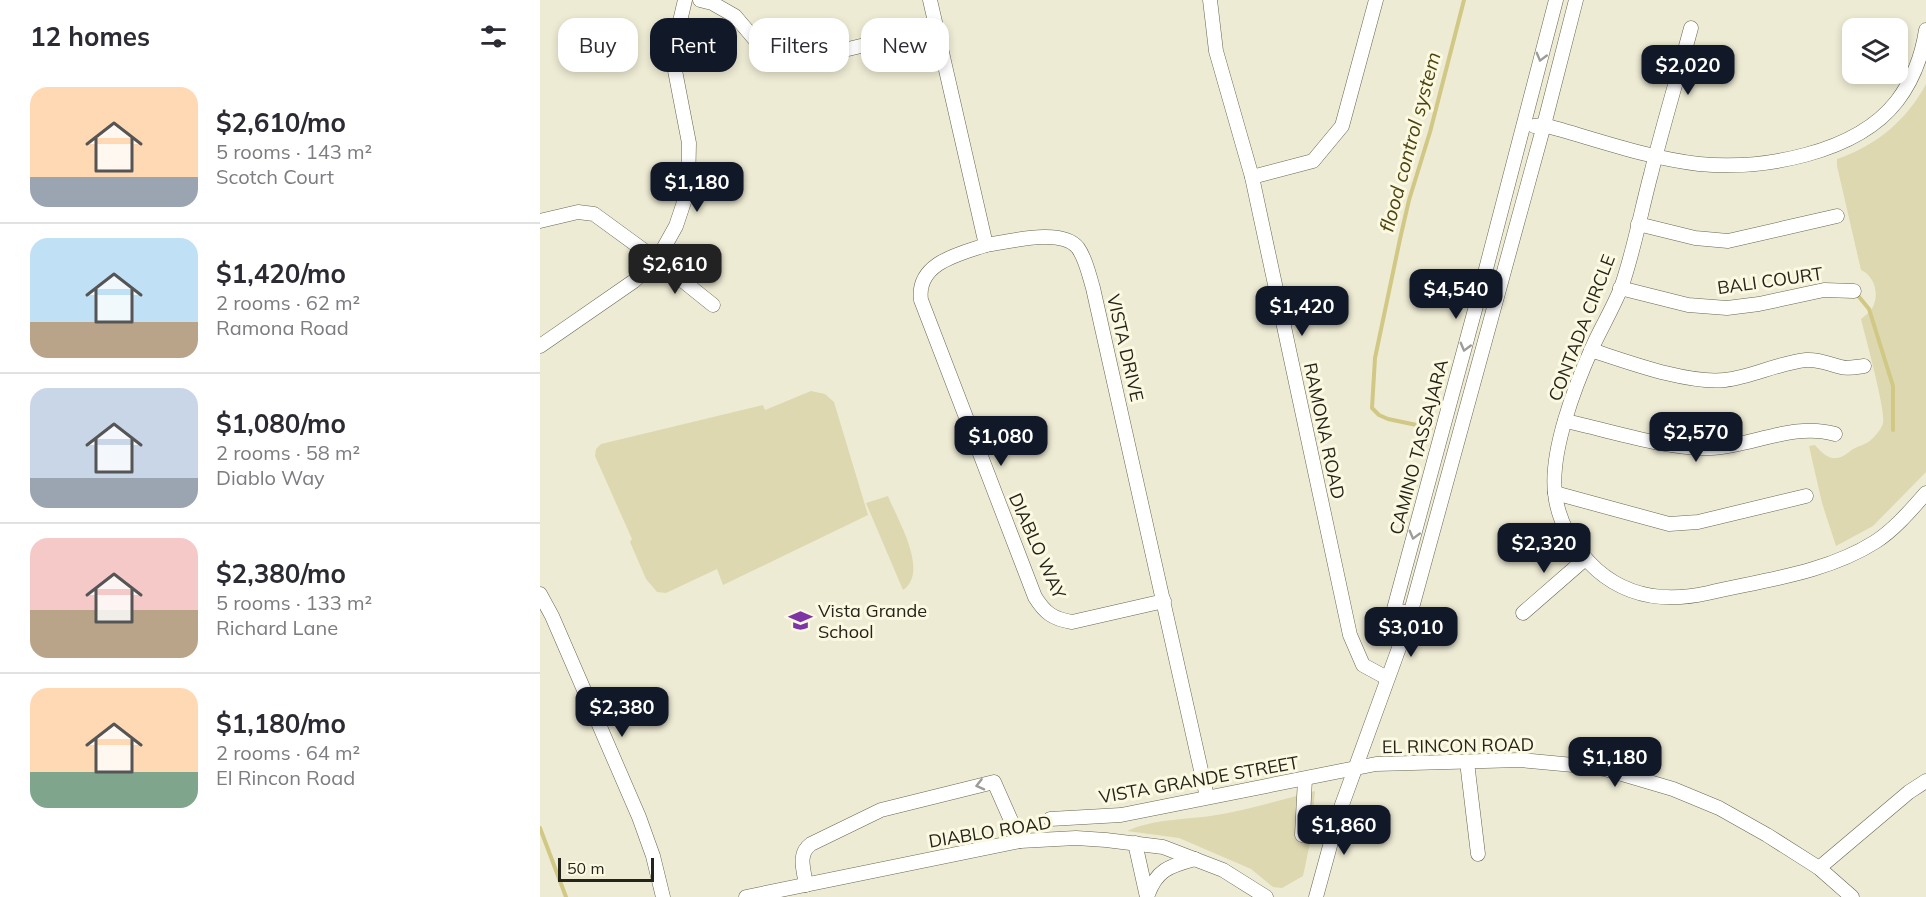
<!DOCTYPE html>
<html lang="en">
<head>
<meta charset="utf-8">
<style>
  :root { --surface:#fff; --page:#f2f2f3; --text:#2b2b33; --muted:#7c7c81; --line:#e1e1e2; --accent:#111827 }
  body { margin:0; font-family:Mulish,sans-serif; background:var(--page); color:var(--text); height:100vh; display:flex; flex-direction:column; font-size:22px; white-space:nowrap }
  * { box-sizing:border-box; margin:0 }
  p { font-size:20px; color:var(--muted) }
  .icon { flex:none; width:33px; height:33px; fill:none; stroke:currentColor; stroke-width:2; stroke-linecap:round; stroke-linejoin:round }
  .map { position:relative; flex:1; overflow:hidden }
  .sheet { display:flex; flex-direction:column; background:var(--surface); width:540px }
  .sheet>* { flex:none }
  .guide { position:absolute; left:18px; top:18px; width:570px; height:54px; display:flex; gap:12px }
  .tools { position:absolute; left:1302px; top:18px; display:grid; gap:12px }
  .tools a { display:grid; place-items:center; width:66px; height:66px; border-radius:12px; background:var(--surface); box-shadow:0 3px 9px #0003; font-size:30px }
  .scale { position:absolute; left:18px; bottom:15px; width:96px; box-sizing:border-box; padding-left:6px; border:3px solid #25241b; border-top:0; font-size:16px; line-height:21px; white-space:nowrap; color:#25241b; -webkit-text-stroke:4px #fbf9e1; paint-order:stroke }
  .price { position:absolute; translate:-50% -51px; padding:0 14px; border-radius:12px; background:var(--accent); color:#fff; font-size:20px; line-height:39px; filter:drop-shadow(0 2px 3px #0008) }
  .price::after { content:''; position:absolute; left:50%; top:36px; width:18px; height:14px; margin-left:-9px; background:inherit; clip-path:polygon(0 0,100% 0,50% 100%) }
  .price.active { background:#222; color:#fff }
  ul { padding:0; list-style:none }
  li { display:flex; align-items:center; gap:18px; height:150px; padding:0 30px }
  li+li { border-top:2px solid var(--line) }
  li span { display:grid; place-items:center; flex:none; width:168px; height:120px; border-radius:18px; color:#555 }
  li>.icon { margin-inline-start:auto }
  span .icon { width:72px; height:72px; fill:#fffc; stroke-width:1 }
  li b { font-size:26px }
  h2 { display:flex; justify-content:space-between; align-items:center; height:72px; padding:0 30px; font-size:26px }
  .tag { padding:0 21px; border-radius:18px; background:var(--surface); box-shadow:0 3px 9px #0003; font-size:21px; line-height:54px }
  .tag.active { background:var(--accent); color:#fff }
  main { display:flex; flex:1; min-height:0 }
  .map>svg:first-child { display:block }
</style>
</head>
<body>
<main>
<section class="sheet">
<h2>12 homes<svg class="icon" aria-label="filters" viewBox="0 0 24 24"><path d="M4 7h16M4 17h16"/><circle cx="9" cy="7" r="2"/><circle cx="15" cy="17" r="2"/></svg></h2>
<ul>
<li><span style="background:linear-gradient(#ffd9b3 75%,#9aa5b1 0)"><svg class="icon" aria-label="home" viewBox="0 0 24 24"><path d="M3 11l9-7 9 7M6 9v11h12V9"/></svg></span><div><b>$2,610/mo</b><p>5 rooms · 143 m²</p><p>Scotch Court</p></div></li>
<li><span style="background:linear-gradient(#bfe0f5 70%,#b9a48a 0)"><svg class="icon" aria-label="home" viewBox="0 0 24 24"><path d="M3 11l9-7 9 7M6 9v11h12V9"/></svg></span><div><b>$1,420/mo</b><p>2 rooms · 62 m²</p><p>Ramona Road</p></div></li>
<li><span style="background:linear-gradient(#c9d6e8 75%,#9aa5b1 0)"><svg class="icon" aria-label="home" viewBox="0 0 24 24"><path d="M3 11l9-7 9 7M6 9v11h12V9"/></svg></span><div><b>$1,080/mo</b><p>2 rooms · 58 m²</p><p>Diablo Way</p></div></li>
<li><span style="background:linear-gradient(#f6c9c9 60%,#b9a48a 0)"><svg class="icon" aria-label="home" viewBox="0 0 24 24"><path d="M3 11l9-7 9 7M6 9v11h12V9"/></svg></span><div><b>$2,380/mo</b><p>5 rooms · 133 m²</p><p>Richard Lane</p></div></li>
<li><span style="background:linear-gradient(#ffd9b3 70%,#7fa58c 0)"><svg class="icon" aria-label="home" viewBox="0 0 24 24"><path d="M3 11l9-7 9 7M6 9v11h12V9"/></svg></span><div><b>$1,180/mo</b><p>2 rooms · 64 m²</p><p>El Rincon Road</p></div></li>
</ul>
</section>
<div class="map">
<svg width="1386" height="897" viewBox="0 0 1386 897">
  <rect width="100%" height="100%" fill="#eeebd4"/>
  <!-- park -->
  <g fill="#ddd8b0">
    <path d="M1386 84V472L1333 526 1296 546 1282 503 1269 446 1275 445C1285 457 1295 464 1309 452 1317 445 1326 446 1333 438 1336 435 1342 428 1343 423 1346 411 1325 336 1321 319 1326 315 1332 311 1334 304 1339 291 1333 275 1321 270L1297 166V159C1336 146 1367 120 1386 84Z"/>
    <polygon points="271,391 285,394 294,402 328,515 183,585 177,569 126,593 117,592 106,579 90,542 92,539 55,456 56,449 61,444 223,405 225,410"/>
    <path d="M348 496C357 519 390 572 363 590L326 503Z"/>
    <path d="M775 791 770 843 763 876 742 888 733 887 711 869 639 838 587 831C613 819 642 820 670 816 705 811 740 800 775 791Z"/>
  </g>
  <g fill="none" stroke-linecap="round" stroke-linejoin="round">
    <!-- stream -->
    <g stroke="#d1c885" stroke-width="4">
      <polyline points="1315,292 1329,309 1353,386 1353,430"/>
      <polyline points="891,428 848,419 839,415 832,408 835,358 860,239 869,200 890,132 924,0"/>
      <polyline points="0,828 26,897"/>
    </g>
    <defs>
      <g id="minor">
        <polyline points="160,0 172,3 195,16 217,42 233,52 254,59 279,56 396,28"/>
        <path d="M390 0 446 245C468 242 522 227 538 248 546 259 549 275 553 288L667 797"/>
        <polyline points="670,0 676,51 712,177 810,635 823,665 847,678"/>
        <path d="M1151 28C1138 76 1123 125 1111 174 1101 211 1094 251 1081 288 1073 308 1061 328 1052 348 1035 386 1010 451 1015 493 1018 523 1035 550 1057 570 1089 598 1128 602 1168 593 1224 580 1286 573 1335 542 1354 530 1371 510 1386 493"/>
        <path d="M994 126 1004 125C1055 139 1107 158 1159 164 1222 170 1316 154 1357 101 1373 80 1382 56 1386 30"/>
        <polyline points="712,177 773,161 802,126 836,0"/>
        <polyline points="0,221 38,212 54,214 117,260 173,305"/>
        <polyline points="1098,224 1155,238 1188,241 1297,216"/>
        <path d="M446 245C419 254 376 263 381 300L495 597C505 613 513 619 532 622L624 601"/>
        <polyline points="1080,288 1148,305 1187,308 1219,304 1284,290 1314,291"/>
        <polyline points="0,346 94,281 117,260 136,226 148,190 149,143 132,55 145,0"/>
        <path d="M1051 350C1088 362 1147 384 1185 380 1212 377 1238 363 1266 360 1280 359 1288 364 1301 367 1308 369 1317 367 1324 366"/>
        <path d="M1025 421C1069 430 1128 450 1171 448 1212 446 1254 422 1295 434"/>
        <polyline points="1015,493 1129,524 1158,522 1266,496"/>
        <polyline points="0,594 12,616 99,817 113,856 123,897"/>
        <polyline points="983,613 1045,559"/>
        <polyline points="870,614 854,609 946,269 1016,0"/>
        <polyline points="927,762 938,854"/>
        <polyline points="510,819 581,815 836,764 980,760 1044,766 1065,769 1133,789 1179,808 1227,835 1279,868 1312,897"/>
        <polyline points="762,835 765,779"/>
        <polyline points="595,843 607,897"/>
        <polyline points="1279,868 1369,792 1386,781"/>
        <path d="M266 885C264 870 257 854 271 844L341 810 454 782 480 841"/>
        <polyline points="206,897 480,841 536,838 566,840 623,847 683,870 726,897"/>
        <path d="M607 897C616 870 629 866 655 859"/>
        <polyline points="776,897 799,813 867,626 1004,125 1036,0"/>
      </g>
    </defs>
    <!-- minor casing -->
    <use href="#minor" stroke="#686551" stroke-width="15"/>
    <!-- minor -->
    <use href="#minor" stroke="#fff" stroke-width="14"/>
  </g>
  <!-- one-way arrows -->
  <defs><path id="oneway-chevron" d="M-2-3.5L2.5 0L-2 3.5" fill="none" stroke-width="1.6" stroke-linecap="round" stroke-linejoin="round" transform="scale(1.5)"/></defs>
  <g stroke="#9d9c98">
    <use href="#oneway-chevron" transform="translate(1001 57) rotate(105)"/>
    <use href="#oneway-chevron" transform="translate(925 347) rotate(105)"/>
    <use href="#oneway-chevron" transform="translate(874 535) rotate(105)"/>
    <use href="#oneway-chevron" transform="translate(440 785) rotate(166)"/>
  </g>
  <!-- icons -->
  <defs>
    <symbol id="school-bare" viewBox="-9 -9 18 18"><path d="M0-5L7-2L0 1L-7-2ZM-4 1L0 2.5L4 1V4Q0 6-4 4Z" fill="#7f34a6" stroke="#fbf9e1" stroke-width="2.5" paint-order="stroke"/></symbol>
  </defs>
  <g fill-rule="evenodd">
    <use href="#school-bare" x="244" y="604" width="33" height="33"/>
  </g>
  <g text-anchor="middle" stroke-width="6" stroke-linejoin="round" paint-order="stroke">
    <!-- street labels -->
    <g font-size="18" fill="#25241b" stroke="#fbf9e1">
      <text transform="translate(1230 281) rotate(-8)" y="6">BALI COURT</text>
      <text transform="translate(1042 328) rotate(-69)" y="6">CONTADA CIRCLE</text>
      <text transform="translate(585 348) rotate(77)" y="6">VISTA DRIVE</text>
      <text transform="translate(784 431) rotate(78)" y="6">RAMONA ROAD</text>
      <text transform="translate(879 447) rotate(-75)" y="6">CAMINO TASSAJARA</text>
      <text transform="translate(497 546) rotate(66)" y="6">DIABLO WAY</text>
      <text transform="translate(918 746) rotate(-1)" y="6">EL RINCON ROAD</text>
      <text transform="translate(659 780) rotate(-10)" y="6">VISTA GRANDE STREET</text>
      <text transform="translate(450 832) rotate(-9)" y="6">DIABLO ROAD</text>
    </g>
    <!-- poi labels -->
    <g font-size="18" fill="#25241b" stroke="#fbf9e1" text-anchor="start">
      <text x="278" y="617">Vista Grande<tspan x="278" dy="21">School</tspan></text>
    </g>
    <!-- water labels -->
    <g font-size="20" font-style="italic" fill="#4c4511" stroke="#fbf9e1">
      <text transform="translate(870 142) rotate(-75)" y="7">flood control system</text>
    </g>
  </g>
</svg>
<div class="tools">
<a><svg class="icon" aria-label="layers" viewBox="0 0 24 24"><path d="M12 4l9 5-9 5-9-5zM3 14l9 5 9-5"/></svg></a>
</div>
<div class="scale">50 m</div>
<b class="price" style="left:1148px;top:96px">$2,020</b>
<b class="price" style="left:157px;top:213px">$1,180</b>
<b class="price active" style="left:135px;top:295px">$2,610</b>
<b class="price" style="left:916px;top:320px">$4,540</b>
<b class="price" style="left:762px;top:337px">$1,420</b>
<b class="price" style="left:1156px;top:463px">$2,570</b>
<b class="price" style="left:461px;top:467px">$1,080</b>
<b class="price" style="left:1004px;top:574px">$2,320</b>
<b class="price" style="left:871px;top:658px">$3,010</b>
<b class="price" style="left:82px;top:738px">$2,380</b>
<b class="price" style="left:1075px;top:788px">$1,180</b>
<b class="price" style="left:804px;top:856px">$1,860</b>
<div class="guide">
<a class="tag">Buy</a>
<a class="tag active">Rent</a>
<a class="tag">Filters</a>
<a class="tag">New</a>
</div>
</div>
</main>
</body>
</html>
